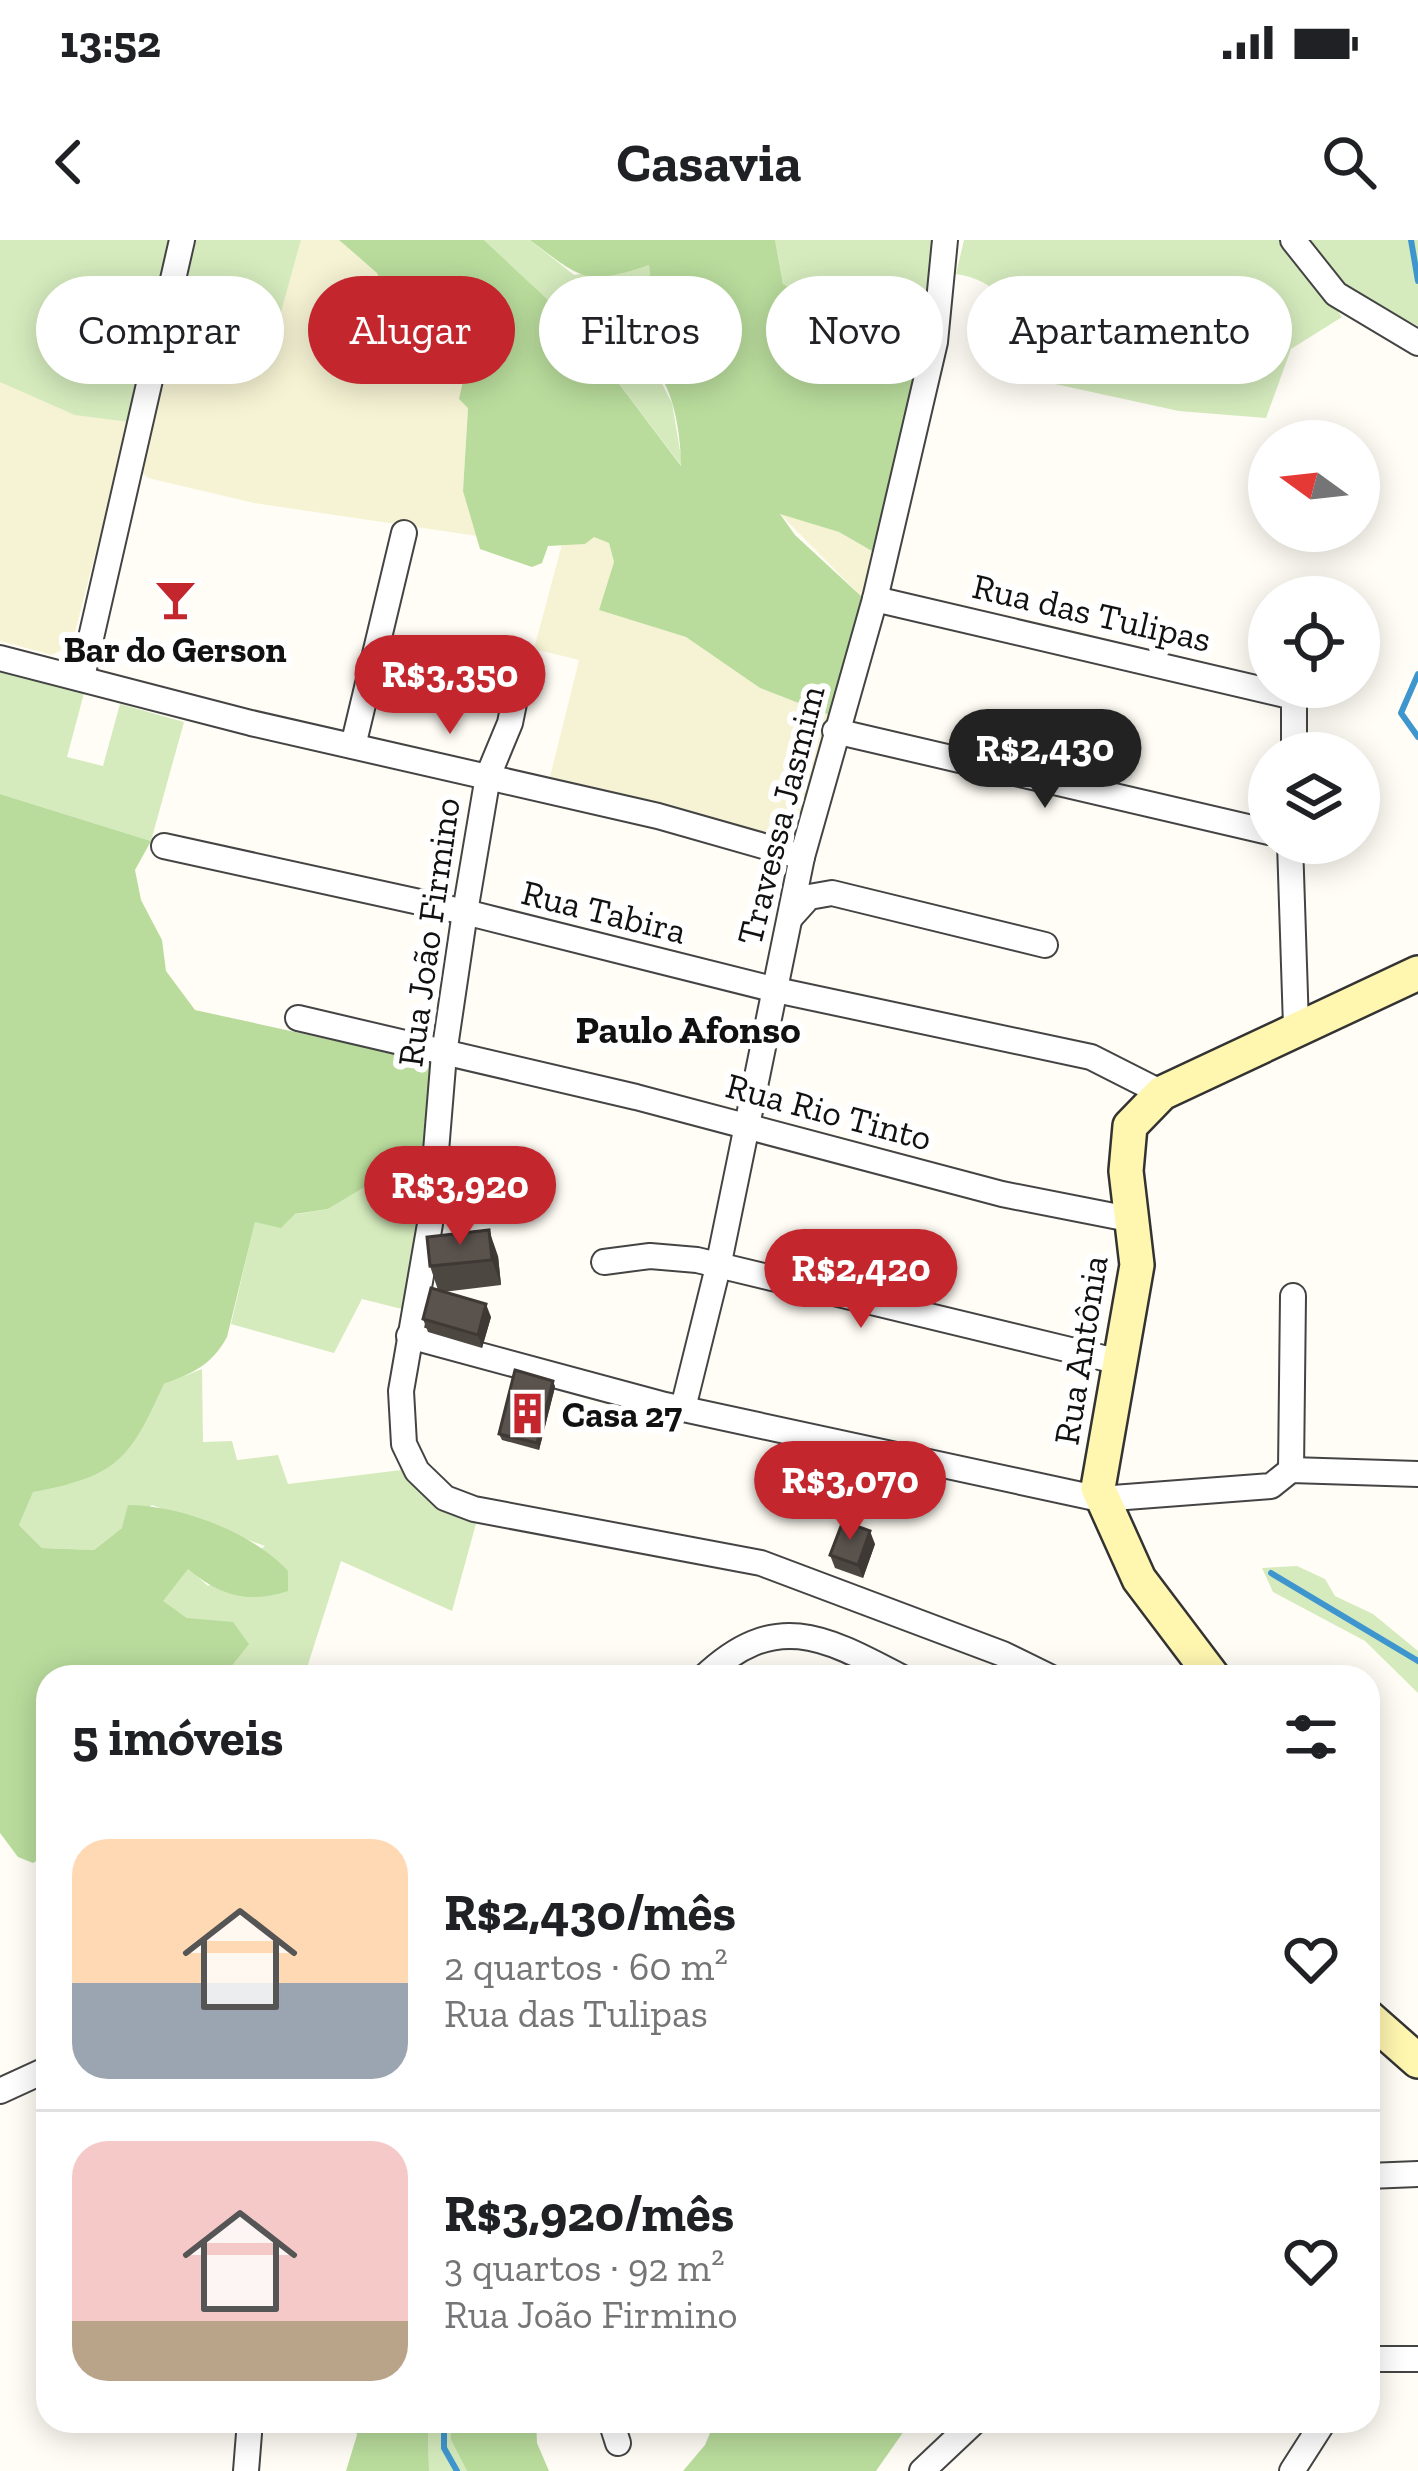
<!DOCTYPE html>
<html lang="pt">
<head>
<meta charset="utf-8">
<style>
  :root { --surface:#fff; --page:#f6f6f6; --text:#202124; --muted:#757577; --line:#e0e0e0; --accent:#c4262e }
  body { margin:0; font-family:"Zilla Slab",serif; background:var(--page); color:var(--text); height:100vh; display:flex; flex-direction:column; font-size:45px; white-space:nowrap }
  * { box-sizing:border-box; margin:0 }
  p { font-size:39px; color:var(--muted) }
  .icon { flex:none; width:66px; height:66px; fill:none; stroke:currentColor; stroke-width:2; stroke-linecap:round; stroke-linejoin:round }
  .map { position:relative; flex:1; overflow:hidden }
  .details { position:absolute; left:36px; top:1425px; width:1344px; height:768px; display:flex; flex-direction:column; background:var(--surface); border-radius:36px; box-shadow:0 6px 30px #0003 }
  .details>* { flex:none }
  .banner { position:absolute; left:36px; top:36px; width:1347px; height:108px; display:flex; gap:24px }
  .needle { width:78px; rotate:285deg }
  .fabs { position:absolute; left:1248px; top:180px; display:grid; gap:24px }
  .fabs a { display:grid; place-items:center; width:132px; height:132px; border-radius:50%; background:var(--surface); box-shadow:0 6px 30px #0003; font-size:60px }
  .price { position:absolute; translate:-50% -102px; padding:0 27px; border-radius:42px; background:var(--accent); color:#fff; font-size:39px; line-height:78px; filter:drop-shadow(0 3px 6px #0008) }
  .price::after { content:''; position:absolute; left:50%; top:72px; width:36px; height:27px; margin-left:-18px; background:inherit; clip-path:polygon(0 0,100% 0,50% 100%) }
  .price.active { background:#222; color:#fff }
  ul { padding:0; list-style:none }
  li { display:flex; align-items:center; gap:36px; height:300px; padding:0 36px }
  li+li { border-top:3px solid var(--line) }
  li span { display:grid; place-items:center; flex:none; width:336px; height:240px; border-radius:36px; color:#555 }
  li>.icon { margin-inline-start:auto }
  span .icon { width:144px; height:144px; fill:#fffc; stroke-width:1 }
  li b { font-size:51px }
  h2 { display:flex; justify-content:space-between; align-items:center; height:144px; padding:0 36px; font-size:51px }
  .pill { padding:0 42px; border-radius:54px; background:var(--surface); box-shadow:0 6px 30px #0003; font-size:42px; line-height:108px }
  .pill.active { background:var(--accent); color:#fff }
  .status { display:flex; justify-content:space-between; align-items:center; height:84px; padding:0 60px; background:var(--surface); direction:ltr }
  .status svg { height:33px; fill:currentColor }
  header { display:flex; justify-content:space-between; align-items:center; height:156px; padding:0 36px; background:var(--surface); font-size:54px; font-weight:700 }
  .map>svg:first-child { display:block }
</style>
</head>
<body>
<div class="status"><b>13:52</b><svg viewBox="0 0 49 12"><path d="M0 12V9h3v3zM5 12V6h3v6zM10 12V3h3v9zM15 12V0h3v12zM26 1h20v11H26zM47 4h2v5h-2z"/></svg></div>
<header><svg class="icon" aria-label="back" viewBox="0 0 24 24"><path d="M15 5l-7 7 7 7"/></svg>Casavia<svg class="icon" aria-label="search" viewBox="0 0 24 24"><circle cx="10" cy="10" r="6"/><path d="M15 15l6 6"/></svg></header>
<div class="map">
<svg width="1418" height="2231" viewBox="0 0 1418 2231">
  <rect width="100%" height="100%" fill="#fffdf5"/>
  <!-- farmland -->
  <g fill="#f6f3d4">
    <polygon points="0,0 129,183 72,404 52,415 0,401"/>
    <polygon points="301,0 339,0 377,33 399,85 382,123 455,128 463,141 468,168 463,250 477,296 254,263 148,238 140,230 175,90 271,108"/>
    <polygon points="779,273 839,292 872,311 862,357"/>
    <polygon points="594,296 609,303 614,322 599,370 686,397 760,448 832,476 797,603 549,541 579,420 534,409 562,304 585,304"/>
  </g>
  <!-- green -->
  <g fill="#d5ebbd">
    <polygon points="0,0 174,0 129,182 75,175 0,142"/>
    <polygon points="196,0 301,0 271,108 175,90"/>
    <polygon points="484,0 530,0 574,35 649,25 652,52 666,71 663,81 637,95 672,163 683,228 574,84"/>
    <polygon points="775,0 933,0 934,33 926,51 895,75 850,58 801,54 783,44"/>
    <path d="M964 0H1286L1342 77 1291 109 1266 178 1179 171 1005 133C1008 83 1017 44 956 34Z"/>
    <polygon points="1306,0 1418,0 1418,86 1347,49"/>
    <polygon points="0,427 84,453 67,517 103,526 120,464 184,482 151,601 0,554"/>
    <polygon points="365,947 422,968 406,1070 362,1059 334,1113 231,1084 255,981 328,969"/>
    <path d="M202 1129 203 1202 232 1201 237 1220 278 1215 288 1244 401 1230 426 1259 477 1280 452 1371 341 1321 304 1437H223L248 1404 187 1378 162 1361 188 1328 208 1346 265 1306 152 1265 94 1310 42 1308 19 1285 33 1251C110 1238 132 1212 164 1144Z"/>
    <polygon points="1297,1326 1325,1339 1335,1356 1373,1374 1418,1411 1418,1453 1365,1401 1273,1352 1262,1328"/>
    <polygon points="436,2182 450,2184 451,2200 467,2231 429,2231 428,2193"/>
  </g>
  <!-- forest -->
  <g fill="#b9dc9c">
    <path d="M339 0H484L574 84 681 226C681 200 675 148 654 129 648 123 636 123 627 118L637 95 663 82 666 72 652 52 649 25C585 46 583 40 530 0H775L783 44 801 54 827 49 894 75 926 51 933 73 872 311 839 292 780 274 795 295 862 357 832 476 760 448 686 397 599 370 614 322 609 303 594 297 585 304 548 306 542 323 532 327 480 309 463 251 468 168 459 159 463 141 455 128C431 122 407 129 381 123L399 85 377 33Z"/>
    <path d="M0 554 151 601 135 630 141 660 162 700 166 731 195 770 437 823 422 968H388L365 947 328 969 295 974 281 988 255 982 227 1097C212 1125 193 1133 164 1144 129 1220 118 1236 33 1252L19 1285 42 1308 94 1310 122 1288 128 1265C180 1265 254 1293 288 1331V1351C248 1364 220 1356 188 1329L163 1361 187 1378 233 1382 249 1404 223 1437H48V1614L33 1623 18 1617 0 1593Z"/>
    <polygon points="353,2181 536,2181 537,2203 549,2231 467,2231 451,2200 450,2184 437,2182 428,2193 429,2231 346,2231 357,2195"/>
    <polygon points="715,2181 911,2181 876,2231 683,2231 705,2205"/>
  </g>
  <g fill="none" stroke-linecap="round" stroke-linejoin="round">
    <!-- stream -->
    <g stroke="#3f96cf" stroke-width="6">
      <polyline points="1411,0 1418,41"/>
      <polyline points="1418,434 1401,473 1418,497"/>
      <polyline points="1271,1333 1418,1421"/>
      <polyline points="444,2181 444,2208 457,2231"/>
    </g>
    <defs>
      <g id="street">
        <polyline points="1293,0 1336,54 1418,103"/>
        <polyline points="875,359 1294,457 1294,513"/>
        <polyline points="0,418 251,483 658,576 802,617"/>
        <polyline points="521,429 510,483 488,536 465,672 444,814 430,984 401,1151 404,1204 417,1231 445,1258 474,1269 761,1323 1003,1414 1050,1437"/>
        <polyline points="82,437 182,0"/>
        <polyline points="835,491 1269,592"/>
        <polyline points="353,506 404,293"/>
        <polyline points="1290,603 1296,786"/>
        <polyline points="164,606 465,672 776,750 1091,817 1162,853"/>
        <polyline points="791,677 809,657 832,653 1045,705"/>
        <polyline points="298,778 636,857 1002,954 1134,980"/>
        <polyline points="604,1022 650,1016 697,1020 1120,1122"/>
        <polyline points="409,1096 665,1165 1100,1259 1271,1246 1291,1230 1418,1234"/>
        <polyline points="683,1168 718,1027 802,617 875,359 935,102 945,0"/>
        <polyline points="1291,1230 1293,1056"/>
        <path d="M704 1437C775 1370 823 1396 901 1437"/>
        <polyline points="0,1851 48,1829"/>
        <polyline points="1368,1936 1418,1934"/>
        <polyline points="1368,2119 1418,2119"/>
        <polyline points="611,2181 618,2203"/>
        <polyline points="246,2231 250,2181"/>
        <polyline points="922,2231 975,2181"/>
        <polyline points="1292,2231 1324,2181"/>
      </g>
      <g id="secondary">
        <polyline points="1213,1437 1139,1339 1098,1248 1137,1025 1126,931 1130,886 1162,853 1418,733"/>
        <polyline points="1368,1777 1418,1821"/>
      </g>
    </defs>
    <!-- street casing -->
    <use href="#street" stroke="#444" stroke-width="28"/>
    <!-- secondary casing -->
    <use href="#secondary" stroke="#333" stroke-width="38"/>
    <!-- street -->
    <use href="#street" stroke="#fff" stroke-width="24"/>
    <!-- secondary -->
    <use href="#secondary" stroke="#fff6b0" stroke-width="33"/>
  </g>
  <!-- wall -->
  <g fill="#4d4742">
    <polygon points="498,1016 501,1045 443,1052 491,1077 482,1108 428,1092 423,1079 438,1050 430,1026"/>
    <polygon points="553,1141 555,1147 539,1210 502,1200 499,1194"/>
    <polygon points="875,1304 863,1338 835,1328 830,1315"/>
  </g>
  <!-- shaded-wall -->
  <g fill="#3f3936">
    <polygon points="489,990 498,1016 501,1045 492,1020"/>
    <polygon points="486,1064 491,1077 482,1108 478,1095"/>
    <polygon points="553,1141 555,1147 539,1210 537,1203"/>
    <polygon points="870,1291 875,1304 863,1338 858,1325"/>
  </g>
  <!-- building -->
  <g fill="#5a524d" stroke="#3f3936" stroke-width="3">
    <polygon points="489,990 492,1020 430,1026 427,997"/>
    <polygon points="431,1048 486,1064 478,1095 423,1079"/>
    <polygon points="515,1130 553,1141 537,1203 499,1194"/>
    <polygon points="843,1281 870,1291 858,1325 830,1315"/>
  </g>
  <!-- icons -->
  <defs>
    <symbol id="bar-bare" viewBox="-9 -9 18 18"><path d="M-6-5H6L.8 .8V4.5H3.5V6h-7V4.5H-.8V.8Z" fill="#c4262e" stroke="#fff" stroke-width="2.5" paint-order="stroke"/></symbol>
    <symbol id="building-bare" viewBox="-9 -9 18 18"><path d="M-4-6H4V6H1V3H-1V6H-4ZM-2.5-4.3h1.7v1.8h-1.7ZM.8-4.3h1.7v1.8H.8ZM-2.5-1h1.7V.8h-1.7ZM.8-1h1.7V.8H.8Z" fill="#c4262e" stroke="#fff" stroke-width="2.5" paint-order="stroke"/></symbol>
  </defs>
  <g fill-rule="evenodd">
    <use href="#bar-bare" x="146" y="330" width="59" height="59"/>
    <use href="#building-bare" x="498" y="1144" width="59" height="59"/>
  </g>
  <g text-anchor="middle" stroke-width="12" stroke-linejoin="round" paint-order="stroke">
    <!-- street labels -->
    <g font-size="36" fill="#111" stroke="#fff">
      <text transform="translate(1092 372) rotate(13)" y="13">Rua das Tulipas</text>
      <text transform="translate(780 575) rotate(-76)" y="13">Travessa Jasmim</text>
      <text transform="translate(604 671) rotate(14)" y="13">Rua Tabira</text>
      <text transform="translate(428 692) rotate(-82)" y="13">Rua João Firmino</text>
      <text transform="translate(829 871) rotate(15)" y="13">Rua Rio Tinto</text>
      <text transform="translate(1080 1110) rotate(-81)" y="13">Rua Antônia</text>
    </g>
    <!-- poi labels -->
    <g font-size="36" font-weight="bold" fill="#111" stroke="#fff">
      <text x="175" y="422">Bar do Gerson</text>
      <text x="562" y="1187" text-anchor="start">Casa 27</text>
    </g>
    <!-- neighbourhood labels -->
    <g font-size="39" font-weight="bold" fill="#111" stroke="#fff">
      <text x="688" y="803">Paulo Afonso</text>
    </g>
  </g>
</svg>
<div class="fabs">
<a><svg class="needle" viewBox="-14 -14 28 28"><path d="M0-13l5 13h-10z" fill="#e53935"/><path d="M0 13l5-13h-10z" fill="#757577"/></svg></a>
<a><svg class="icon" aria-label="locate" viewBox="0 0 24 24"><circle cx="12" cy="12" r="6"/><path d="M12 2v4M12 18v4M2 12h4M18 12h4"/></svg></a>
<a><svg class="icon" aria-label="layers" viewBox="0 0 24 24"><path d="M12 4l9 5-9 5-9-5zM3 14l9 5 9-5"/></svg></a>
</div>
<b class="price" style="left:450px;top:497px">R$3,350</b>
<b class="price active" style="left:1045px;top:571px">R$2,430</b>
<b class="price" style="left:460px;top:1008px">R$3,920</b>
<b class="price" style="left:861px;top:1091px">R$2,420</b>
<b class="price" style="left:850px;top:1303px">R$3,070</b>
<div class="banner">
<a class="pill">Comprar</a>
<a class="pill active">Alugar</a>
<a class="pill">Filtros</a>
<a class="pill">Novo</a>
<a class="pill">Apartamento</a>
</div>
<section class="details">
<h2>5 imóveis<svg class="icon" aria-label="filters" viewBox="0 0 24 24"><path d="M4 7h16M4 17h16"/><circle cx="9" cy="7" r="2"/><circle cx="15" cy="17" r="2"/></svg></h2>
<ul>
<li><span style="background:linear-gradient(#ffd9b3 60%,#9aa5b1 0)"><svg class="icon" aria-label="home" viewBox="0 0 24 24"><path d="M3 11l9-7 9 7M6 9v11h12V9"/></svg></span><div><b>R$2,430/mês</b><p>2 quartos · 60 m²</p><p>Rua das Tulipas</p></div><svg class="icon" aria-label="heart" viewBox="0 0 24 24"><path d="M12 20l-8-8c-3-5 5-10 8-4 3-6 11-1 8 4z"/></svg></li>
<li><span style="background:linear-gradient(#f6c9c9 75%,#b9a48a 0)"><svg class="icon" aria-label="home" viewBox="0 0 24 24"><path d="M3 11l9-7 9 7M6 9v11h12V9"/></svg></span><div><b>R$3,920/mês</b><p>3 quartos · 92 m²</p><p>Rua João Firmino</p></div><svg class="icon" aria-label="heart" viewBox="0 0 24 24"><path d="M12 20l-8-8c-3-5 5-10 8-4 3-6 11-1 8 4z"/></svg></li>
</ul>
</section>
</div>
</body>
</html>
